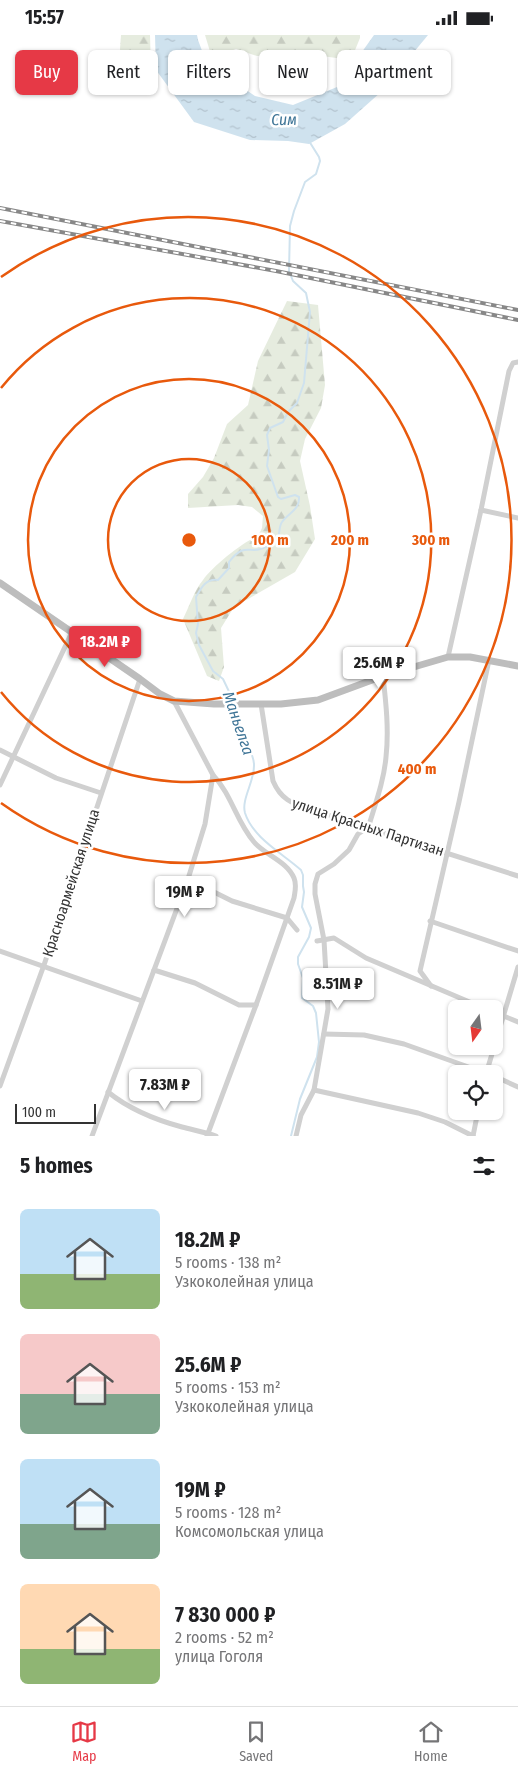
<!DOCTYPE html>
<html lang="en">
<head>
<meta charset="utf-8">
<style>
  :root { --surface:#fff; --page:#f2f2f2; --text:#202124; --muted:#757577; --line:#e0e0e0; --accent:#e63946 }
  body { margin:0; font-family:"Fira Sans Condensed",sans-serif; background:var(--page); color:var(--text); height:100vh; display:flex; flex-direction:column; font-size:19px; white-space:nowrap }
  * { box-sizing:border-box; margin:0 }
  p { font-size:16px; color:var(--muted) }
  .icon { flex:none; width:28px; height:28px; fill:none; stroke:currentColor; stroke-width:2; stroke-linecap:round; stroke-linejoin:round }
  .map { position:relative; height:1101px; overflow:hidden }
  .details { display:flex; flex-direction:column; background:var(--surface); flex:1 }
  .details>* { flex:none }
  .top-card { position:absolute; left:15px; top:15px; width:489px; height:45px; display:flex; gap:10px }
  .needle { width:32px; rotate:194deg }
  .fabs { position:absolute; left:448px; top:965px; display:grid; gap:10px }
  .fabs a { display:grid; place-items:center; width:55px; height:55px; border-radius:8px; background:var(--surface); box-shadow:0 1px 4px #0004; font-size:25px }
  .scale { position:absolute; left:15px; bottom:12px; width:81px; box-sizing:border-box; padding-left:5px; border:2px solid #333; border-top:0; font-size:14px; line-height:18px; white-space:nowrap; color:#333; -webkit-text-stroke:4px #fff; paint-order:stroke }
  .price { position:absolute; translate:-50% -42px; padding:0 11px; border-radius:5px; background:#fff; color:#222; font-size:16px; line-height:32px; filter:drop-shadow(0 1px 2px #0008) }
  .price::after { content:''; position:absolute; left:50%; top:30px; width:15px; height:11px; margin-left:-8px; background:inherit; clip-path:polygon(0 0,100% 0,50% 100%) }
  .price.active { background:var(--accent); color:#fff }
  ul { padding:0; list-style:none }
  li { display:flex; align-items:center; gap:15px; height:125px; padding:0 20px }
  li span { display:grid; place-items:center; flex:none; width:140px; height:100px; border-radius:8px; color:#555 }
  li>.icon { margin-inline-start:auto }
  span .icon { width:60px; height:60px; fill:#fffc; stroke-width:1 }
  li b { font-size:21px }
  h2 { display:flex; justify-content:space-between; align-items:center; height:60px; padding:0 20px; font-size:21px }
  .tag { padding:0 18px; border-radius:8px; background:var(--surface); box-shadow:0 1px 4px #0004; font-size:18px; line-height:45px }
  .tag.active { background:var(--accent); color:#fff }
  .status { display:flex; justify-content:space-between; align-items:center; height:35px; padding:0 25px; background:var(--surface); direction:ltr }
  .status svg { height:14px; fill:currentColor }
  .tabs { display:flex; justify-content:space-around; align-items:center; height:70px; border-top:1px solid var(--line); background:var(--surface); font-size:14px; color:var(--muted) }
  .tabs a { display:grid; justify-items:center; gap:2px }
  .tabs .active { color:var(--accent) }
  .map>svg:first-child { display:block }
</style>
</head>
<body>
<div class="status"><b>15:57</b><svg viewBox="0 0 49 12"><path d="M0 12V9h3v3zM5 12V6h3v6zM10 12V3h3v9zM15 12V0h3v12zM26 1h20v11H26zM47 4h2v5h-2z"/></svg></div>
<div class="map">
<svg width="518" height="1101" viewBox="0 0 518 1101">
  <defs>
    <pattern id="forest-firs" width="22" height="20" patternUnits="userSpaceOnUse" patternTransform="scale(1.25)"><rect width="22" height="20" fill="#e6ecdf"/><path d="M5 1l3.5 6h-7zM16 11l3.5 6h-7z" fill="#c6cbc0"/></pattern>
    <pattern id="water-ripples" width="26" height="14" patternUnits="userSpaceOnUse" patternTransform="scale(1.25)"><rect width="26" height="14" fill="#cfe2ee"/><path d="M2 4q2-2 4 0t4 0M15 11q2-2 4 0t4 0" fill="none" stroke="#b2c2cd"/></pattern>
  </defs>
  <rect width="100%" height="100%" fill="#fff"/>
  <!-- forest -->
  <g fill="url(#forest-firs)">
    <polygon points="121,0 150,0 151,36 145,52 134,58 124,49 120,14"/>
    <polygon points="205,0 360,0 360,3 351,25 307,19 257,21 236,14 212,23"/>
    <path d="M287 266 318 270 325 350 321 373 305 404 300 426 310 471 315 504 295 537 234 572 221 593 224 632 219 646 207 641 183 584C189 572 194 556 203 545 212 532 243 507 258 501L262 493 263 481 252 472 238 470 188 473V459L203 442 214 423 227 389 248 370 258 326Z"/>
  </g>
  <!-- water -->
  <polygon fill="url(#water-ripples)" points="155,0 197,0 198,5 204,21 227,42 255,61 293,70 337,52 374,0 428,0 381,57 345,89 309,109 288,106 250,105 194,87 156,35"/>
  <g fill="none" stroke-linecap="round" stroke-linejoin="round">
    <!-- stream -->
    <g stroke="#cfe2ee" stroke-width="2">
      <path d="M234 667 223 644 213 636 199 610 196 598 198 589 196 562C201 553 206 543 218 545L229 533V527C246 505 250 521 266 512 269 510 276 504 278 502 280 497 279 491 282 487 288 478 300 475 299 462L295 460 281 464 278 462 267 431 269 415 267 400 270 393 283 387 288 377 297 368 304 348 310 277 306 258 293 246 289 236 290 191 294 176 305 147 316 139 320 126 319 122 309 106"/>
      <path d="M236 671C239 679 239 686 241 694 243 706 253 715 254 729 255 746 241 764 245 778 253 803 282 818 301 835L303 840V851L304 857 302 872 311 893 309 902 298 922V929L303 943 302 963 313 971 316 978 319 1007 317 1022 300 1064 291 1101"/>
    </g>
    <!-- street -->
    <g stroke="#d0d0d0" stroke-width="5">
      <polyline points="481,475 518,483"/>
      <polyline points="448,622 481,475 509,336 513,328 518,327"/>
      <path d="M261 669 273 746C282 767 295 769 315 776L518 841"/>
      <polyline points="0,715 56,743 101,758"/>
      <polyline points="0,750 72,597"/>
      <polyline points="188,844 232,866 287,883 297,895"/>
      <polyline points="430,886 518,916"/>
      <polyline points="317,906 334,903 366,923 486,974"/>
      <polyline points="0,916 142,966"/>
      <polyline points="154,935 195,948 239,970 256,970"/>
      <polyline points="431,951 420,936 459,767 489,625"/>
      <polyline points="494,977 518,987"/>
      <polyline points="324,999 364,1000 404,1009 488,1039"/>
      <polyline points="486,1039 518,932"/>
      <polyline points="494,1041 518,1052"/>
      <polyline points="0,1051 44,930 140,644"/>
      <polyline points="314,1055 418,1078 445,1087 473,1101"/>
      <path d="M108 1057C129 1074 156 1085 182 1092 193 1095 205 1097 216 1101"/>
      <polyline points="92,1101 188,844 205,789 213,740 174,666"/>
      <path d="M207 1101 256 970 294 863C295 856 297 850 294 843 287 826 265 820 254 807 236 786 232 760 213 740"/>
      <path d="M296 1101 301 1080 314 1055 328 974 324 905 315 859V849L318 839 334 829 349 815 358 799 367 793 369 790C376 767 384 745 386 722 389 695 386 668 383 641"/>
      <polyline points="473,1101 478,1076"/>
    </g>
    <!-- secondary -->
    <polyline stroke="#bdbdbd" stroke-width="7" points="0,548 140,644 160,659 174,666 214,669 281,669 318,665 383,641 448,622 470,622 518,631"/>
    <defs>
      <g id="rail">
        <polyline points="0,173 518,275"/>
        <polyline points="0,186 276,236 518,285"/>
      </g>
    </defs>
    <!-- rail casing -->
    <use href="#rail" stroke="#888" stroke-width="4"/>
    <!-- rail -->
    <use href="#rail" stroke="#fff" stroke-width="2" stroke-dasharray="5.5" stroke-linecap="butt"/>
  </g>
  <!-- distance rings -->
  <g fill="none" stroke="#e8590c" stroke-width="2.5">
    <circle cx="189" cy="505" r="81"/>
    <circle cx="189" cy="505" r="161"/>
    <path d="M1 353A242 242 0 1 1 1 657"/>
    <path d="M1 242A323 323 0 1 1 1 768"/>
  </g>
  <g text-anchor="middle" stroke-width="5" stroke-linejoin="round" paint-order="stroke">
    <!-- street labels -->
    <g font-size="15" fill="#333" stroke="#fff">
      <text transform="translate(368 792) rotate(18)" y="5">улица Красных Партизан</text>
      <text transform="translate(71 848) rotate(-72)" y="5">Красноармейская улица</text>
    </g>
    <!-- water labels -->
    <g font-size="16" font-style="italic" fill="#3f7597" stroke="#fff">
      <text transform="translate(284 84) rotate(-1)" y="6">Сим</text>
      <text transform="translate(239 688) rotate(71)" y="6">Маньелга</text>
    </g>
  </g>
  <circle cx="189" cy="505" r="8" fill="#e8590c" stroke="#fff" stroke-width="2.5"/>
  <g font-size="15" text-anchor="middle" font-weight="bold" fill="#e8590c" stroke="#fff" stroke-width="5" stroke-linejoin="round" paint-order="stroke">
    <text x="270" y="510">100 m</text>
    <text x="350" y="510">200 m</text>
    <text x="431" y="510">300 m</text>
    <text x="417" y="739">400 m</text>
  </g>
</svg>
<div class="fabs">
<a><svg class="needle" viewBox="-14 -14 28 28"><path d="M0-13l5 13h-10z" fill="#e53935"/><path d="M0 13l5-13h-10z" fill="#757577"/></svg></a>
<a><svg class="icon" aria-label="locate" viewBox="0 0 24 24"><circle cx="12" cy="12" r="6"/><path d="M12 2v4M12 18v4M2 12h4M18 12h4"/></svg></a>
</div>
<div class="scale">100 m</div>
<b class="price active" style="left:105px;top:633px">18.2M ₽</b>
<b class="price" style="left:379px;top:654px">25.6M ₽</b>
<b class="price" style="left:185px;top:883px">19M ₽</b>
<b class="price" style="left:338px;top:975px">8.51M ₽</b>
<b class="price" style="left:165px;top:1076px">7.83M ₽</b>
<div class="top-card">
<a class="tag active">Buy</a>
<a class="tag">Rent</a>
<a class="tag">Filters</a>
<a class="tag">New</a>
<a class="tag">Apartment</a>
</div>
</div>
<section class="details">
<h2>5 homes<svg class="icon" aria-label="filters" viewBox="0 0 24 24"><path d="M4 7h16M4 17h16"/><circle cx="9" cy="7" r="2"/><circle cx="15" cy="17" r="2"/></svg></h2>
<ul>
<li><span style="background:linear-gradient(#bfe0f5 65%,#8fb573 0)"><svg class="icon" aria-label="home" viewBox="0 0 24 24"><path d="M3 11l9-7 9 7M6 9v11h12V9"/></svg></span><div><b>18.2M ₽</b><p>5 rooms · 138 m²</p><p>Узкоколейная улица</p></div></li>
<li><span style="background:linear-gradient(#f6c9c9 60%,#7fa58c 0)"><svg class="icon" aria-label="home" viewBox="0 0 24 24"><path d="M3 11l9-7 9 7M6 9v11h12V9"/></svg></span><div><b>25.6M ₽</b><p>5 rooms · 153 m²</p><p>Узкоколейная улица</p></div></li>
<li><span style="background:linear-gradient(#bfe0f5 65%,#7fa58c 0)"><svg class="icon" aria-label="home" viewBox="0 0 24 24"><path d="M3 11l9-7 9 7M6 9v11h12V9"/></svg></span><div><b>19M ₽</b><p>5 rooms · 128 m²</p><p>Комсомольская улица</p></div></li>
<li><span style="background:linear-gradient(#ffd9b3 65%,#8fb573 0)"><svg class="icon" aria-label="home" viewBox="0 0 24 24"><path d="M3 11l9-7 9 7M6 9v11h12V9"/></svg></span><div><b>7 830 000 ₽</b><p>2 rooms · 52 m²</p><p>улица Гоголя</p></div></li>
</ul>
</section>
<nav class="tabs">
<a class="active"><svg class="icon" aria-label="map" viewBox="0 0 24 24"><path d="M3 6l6-2 6 2 6-2v14l-6 2-6-2-6 2zM9 4v14M15 6v14"/></svg>Map</a>
<a><svg class="icon" aria-label="saved" viewBox="0 0 24 24"><path d="M7 4h10v16l-5-4-5 4z"/></svg>Saved</a>
<a><svg class="icon" aria-label="home" viewBox="0 0 24 24"><path d="M3 11l9-7 9 7M6 9v11h12V9"/></svg>Home</a>
</nav>
</body>
</html>
